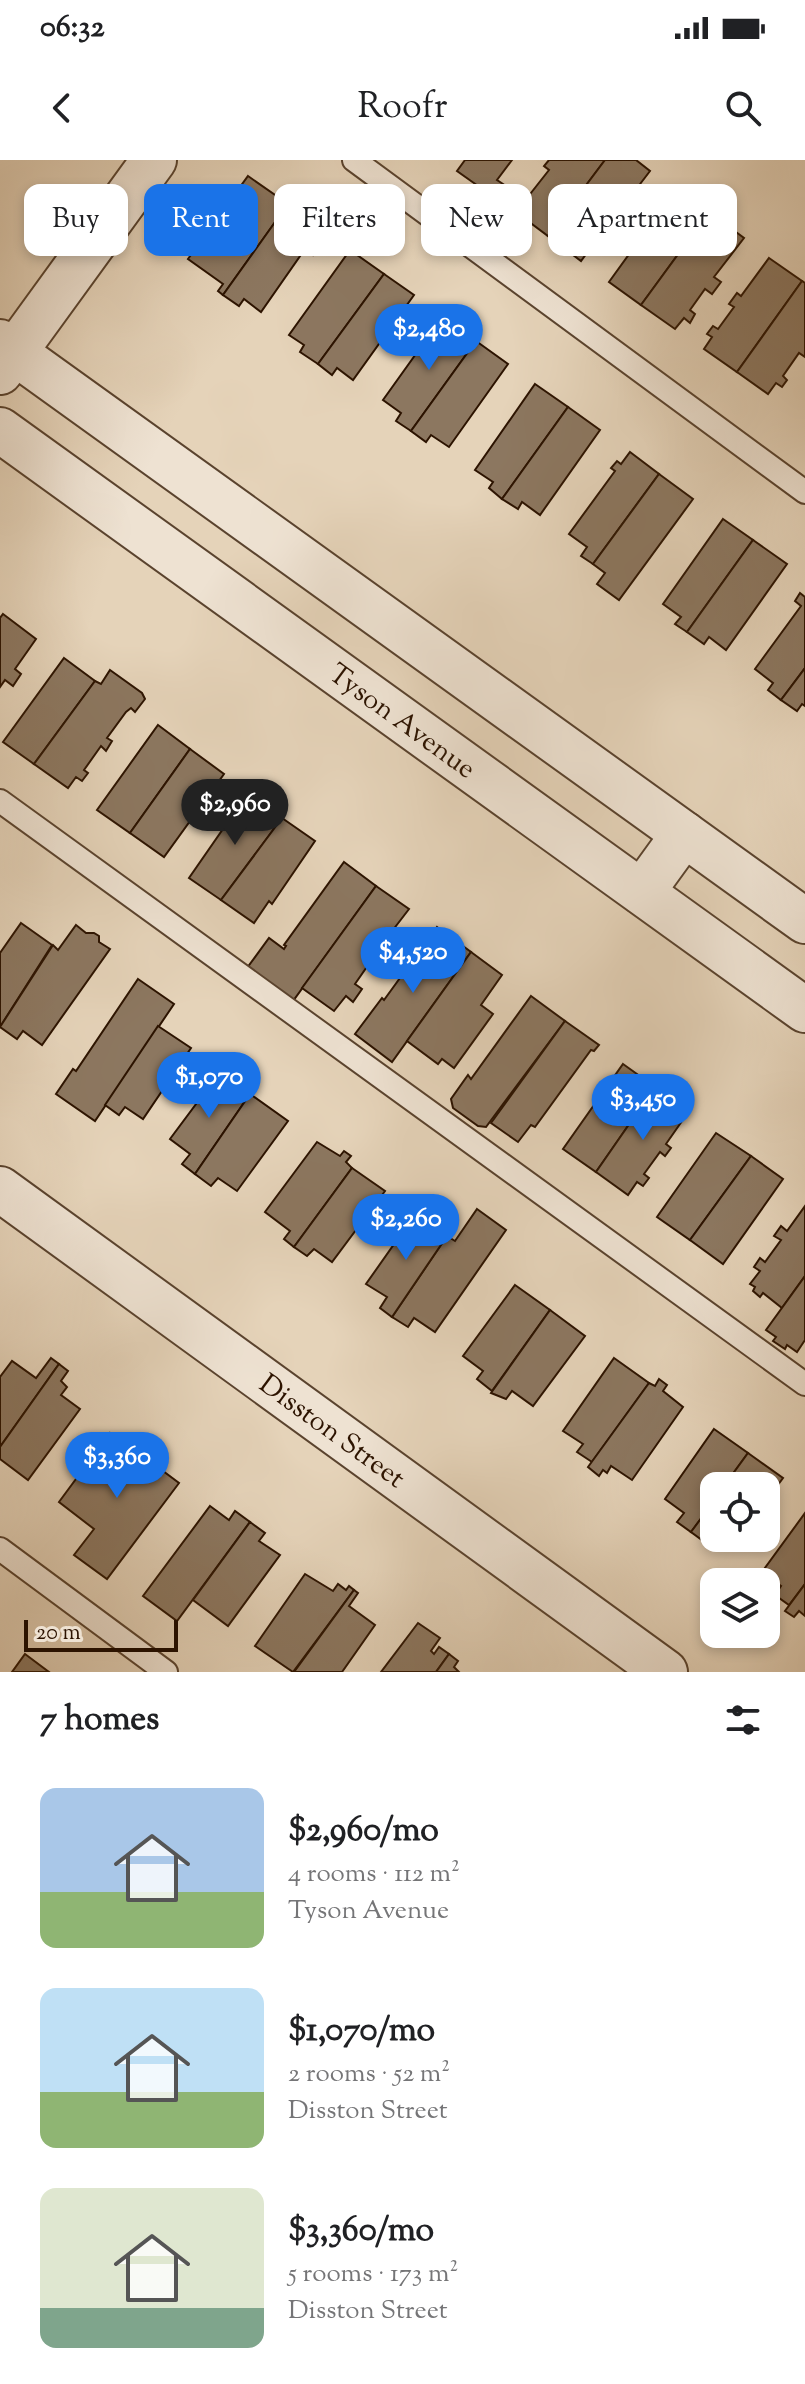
<!DOCTYPE html>
<html lang="en">
<head>
<meta charset="utf-8">
<style>
  :root { --surface:#fff; --page:#f2f2f2; --text:#202124; --muted:#757577; --accent:#1a73e8 }
  body { margin:0; font-family:"Sorts Mill Goudy",serif; background:var(--page); color:var(--text); height:100vh; display:flex; flex-direction:column; font-size:30px; white-space:nowrap }
  * { box-sizing:border-box; margin:0 }
  p { font-size:26px; color:var(--muted) }
  .icon { flex:none; width:44px; height:44px; fill:none; stroke:currentColor; stroke-width:2; stroke-linecap:round; stroke-linejoin:round }
  .map { position:relative; height:1512px; overflow:hidden }
  .sheet { display:flex; flex-direction:column; background:var(--surface); flex:1 }
  .sheet>* { flex:none }
  .top-card { position:absolute; left:24px; top:24px; width:758px; height:72px; display:flex; gap:16px }
  .tools { position:absolute; left:700px; top:1312px; display:grid; gap:16px }
  .tools a { display:grid; place-items:center; width:80px; height:80px; border-radius:16px; background:var(--surface); box-shadow:0 4px 12px #0003; font-size:40px }
  .scale { position:absolute; left:24px; bottom:20px; width:154px; box-sizing:border-box; padding-left:8px; border:4px solid #2c1300; border-top:0; font-size:22px; line-height:28px; white-space:nowrap; color:#2c1300; -webkit-text-stroke:6px #eee2d2; paint-order:stroke }
  .price { position:absolute; translate:-50% -68px; padding:0 18px; border-radius:28px; background:var(--accent); color:#fff; font-size:26px; line-height:52px; filter:drop-shadow(0 2px 4px #0008) }
  .price::after { content:''; position:absolute; left:50%; top:48px; width:24px; height:18px; margin-left:-12px; background:inherit; clip-path:polygon(0 0,100% 0,50% 100%) }
  .price.current { background:#222; color:#fff }
  ul { padding:0; list-style:none }
  li { display:flex; align-items:center; gap:24px; height:200px; padding:0 40px }
  li span { display:grid; place-items:center; flex:none; width:224px; height:160px; border-radius:16px; color:#555 }
  li>.icon { margin-inline-start:auto }
  span .icon { width:96px; height:96px; fill:#fffc; stroke-width:1 }
  li b { font-size:34px }
  h2 { display:flex; justify-content:space-between; align-items:center; height:96px; padding:0 40px; font-size:34px }
  .chip { padding:0 28px; border-radius:16px; background:var(--surface); box-shadow:0 4px 12px #0003; font-size:28px; line-height:72px }
  .chip.current { background:var(--accent); color:#fff }
  .status { display:flex; justify-content:space-between; align-items:center; height:56px; padding:0 40px; background:var(--surface); direction:ltr }
  .status svg { height:22px; fill:currentColor }
  header { display:flex; justify-content:space-between; align-items:center; height:104px; padding:0 40px; background:var(--surface); font-size:36px; font-weight:600 }
  .map>svg:first-child { display:block }
</style>
</head>
<body>
<div class="status"><b>06:32</b><svg viewBox="0 0 49 12"><path d="M0 12V9h3v3zM5 12V6h3v6zM10 12V3h3v9zM15 12V0h3v12zM26 1h20v11H26zM47 4h2v5h-2z"/></svg></div>
<header><svg class="icon" aria-label="back" viewBox="0 0 24 24"><path d="M15 5l-7 7 7 7"/></svg>Roofr<svg class="icon" aria-label="search" viewBox="0 0 24 24"><circle cx="10" cy="10" r="6"/><path d="M15 15l6 6"/></svg></header>
<div class="map">
<svg width="805" height="1512" viewBox="0 0 805 1512">
  <rect width="100%" height="100%" fill="#e5d3b9"/>
  <filter id="stains"><feTurbulence type="fractalNoise" baseFrequency=".0025" numOctaves="4"/><feColorMatrix values="0 0 0 0 .2 0 0 0 0 .09 0 0 0 0 .02 0 0 0 .5 -.17"/></filter>
  <radialGradient id="worn" r=".72"><stop offset=".6" stop-color="#630" stop-opacity="0"/><stop offset="1" stop-color="#630" stop-opacity=".3"/></radialGradient>
  <!-- building -->
  <g fill="#8c7760" stroke="#2c1300" stroke-width="2">
    <polygon points="465,0 512,0 497,20 512,30 502,43 457,11"/>
    <polygon points="549,0 605,0 548,76 516,52 549,10 544,6"/>
    <polygon points="605,0 636,0 650,11 621,49 626,53 618,64 612,59 581,101 548,76"/>
    <polygon points="248,16 288,44 223,135 218,131 223,124 188,99"/>
    <polygon points="676,29 709,52 641,145 609,122 640,79 636,76 644,65 648,68"/>
    <polygon points="288,44 319,66 311,78 321,85 313,95 305,89 261,152 244,139 239,146 223,135"/>
    <polygon points="709,52 744,78 714,117 721,122 712,134 705,129 690,150 695,154 690,163 684,158 675,169 641,145"/>
    <polygon points="350,90 384,114 318,204 300,192 304,185 289,175"/>
    <polygon points="769,98 802,121 737,212 704,189 712,177 707,174 713,166 718,169 734,147 729,144 737,133 741,136"/>
    <polygon points="384,114 414,135 353,220 337,208 332,215 318,204"/>
    <polygon points="802,121 805,123 805,197 799,193 783,216 787,220 782,227 776,223 768,234 737,212"/>
    <polygon points="443,157 476,181 411,271 396,261 401,253 383,240 428,177 422,173 429,163 435,168"/>
    <polygon points="476,181 508,204 449,287 431,275 426,282 411,271"/>
    <polygon points="535,224 568,247 502,339 489,328 493,322 475,310"/>
    <polygon points="568,247 600,270 540,355 522,342 518,349 502,339"/>
    <polygon points="630,292 659,314 593,404 581,396 587,387 569,374 615,311 611,308 617,301 621,304"/>
    <polygon points="659,314 693,339 619,440 597,424 605,413 593,404"/>
    <polygon points="723,359 753,380 687,472 675,464 681,457 663,444"/>
    <polygon points="753,380 787,404 726,490 709,477 704,484 687,472"/>
    <polygon points="800,433 805,437 805,508 781,540 768,530 773,523 755,509 801,446 795,441"/>
    <polygon points="3,454 36,479 15,509 21,514 13,526 5,520 0,527 0,458"/>
    <polygon points="64,498 95,521 34,604 3,582"/>
    <polygon points="805,508 805,546 802,544 797,551 781,540"/>
    <polygon points="110,510 142,533 145,539 135,552 131,548 126,552 107,578 112,581 106,591 101,586 84,610 88,613 82,621 76,617 68,628 34,604 95,521 101,524"/>
    <polygon points="158,565 190,589 130,673 97,650"/>
    <polygon points="190,589 224,614 164,697 130,673"/>
    <polygon points="248,633 282,658 221,740 189,718"/>
    <polygon points="282,658 315,681 272,744 269,741 254,763 221,740"/>
    <polygon points="344,702 376,726 293,841 247,808 269,778 284,789 286,786 284,785"/>
    <polygon points="376,726 409,749 386,779 391,783 384,791 380,788 355,824 362,829 353,842 346,836 334,851 302,828"/>
    <polygon points="21,763 52,785 0,867 0,793"/>
    <polygon points="76,765 86,773 94,773 99,776 99,782 110,789 42,885 23,871 17,879 0,867 53,785 58,790"/>
    <polygon points="437,767 471,792 392,902 355,874 382,838 384,840"/>
    <polygon points="471,792 502,815 481,845 493,854 454,908 442,899 438,904 407,881"/>
    <polygon points="138,819 174,844 95,961 56,934 73,909 76,911"/>
    <polygon points="531,836 565,861 486,967 478,966 453,948 451,939 468,915 471,919"/>
    <polygon points="565,861 599,885 594,891 591,890 535,967 531,965 518,982 491,963"/>
    <polygon points="158,866 191,888 143,959 125,947 119,955 105,945"/>
    <polygon points="623,904 655,927 596,1012 563,989"/>
    <polygon points="220,912 250,934 195,1014 182,1004 190,994 170,979"/>
    <polygon points="655,927 689,951 666,984 671,988 665,996 660,992 644,1014 649,1018 643,1026 637,1022 628,1035 596,1012"/>
    <polygon points="250,934 288,961 237,1031 218,1018 211,1026 195,1014"/>
    <polygon points="716,973 751,996 690,1080 657,1057"/>
    <polygon points="317,982 340,996 344,991 351,996 346,1002 352,1008 294,1087 284,1079 290,1071 265,1052"/>
    <polygon points="751,996 783,1019 723,1104 690,1080"/>
    <polygon points="352,1008 385,1031 332,1102 314,1089 307,1096 294,1087"/>
    <polygon points="805,1046 805,1116 782,1148 763,1133 760,1137 753,1131 755,1127 750,1124 760,1111 754,1107 760,1098 765,1102 781,1080 774,1076 781,1066 787,1071"/>
    <polygon points="477,1049 506,1070 435,1172 414,1158 408,1167 392,1157 447,1076 455,1081"/>
    <polygon points="416,1053 447,1076 392,1157 380,1148 387,1137 366,1124"/>
    <polygon points="805,1116 805,1180 797,1192 787,1185 785,1189 773,1181 776,1177 766,1170"/>
    <polygon points="515,1125 550,1150 492,1231 477,1219 483,1211 463,1196"/>
    <polygon points="550,1150 585,1176 533,1246 512,1231 506,1239 491,1233"/>
    <polygon points="51,1198 59,1204 0,1287 0,1217 12,1201 36,1218"/>
    <polygon points="614,1198 649,1223 592,1302 577,1292 583,1284 563,1271"/>
    <polygon points="59,1204 68,1211 61,1221 67,1227 61,1235 80,1249 28,1320 0,1299 0,1287"/>
    <polygon points="659,1219 667,1225 663,1231 683,1247 632,1320 611,1306 607,1313 603,1310 599,1316 588,1307 649,1223 655,1226"/>
    <polygon points="714,1269 748,1293 724,1326 714,1326 714,1341 691,1372 677,1362 684,1353 665,1339"/>
    <polygon points="110,1273 129,1287 135,1279 149,1290 154,1284 164,1291 155,1305 179,1323 107,1419 74,1395 94,1369 59,1342"/>
    <polygon points="748,1293 783,1318 766,1341 766,1326 724,1326"/>
    <polygon points="714,1341 714,1375 713,1374 706,1383 691,1372"/>
    <polygon points="210,1346 229,1360 235,1351 250,1362 177,1461 143,1436"/>
    <polygon points="805,1353 805,1424 789,1445 775,1435 781,1426 762,1412"/>
    <polygon points="250,1362 265,1373 259,1381 280,1395 228,1466 193,1440"/>
    <polygon points="305,1414 333,1431 338,1424 346,1430 349,1426 354,1430 293,1512 255,1486"/>
    <polygon points="805,1424 805,1456 799,1451 794,1457 785,1451"/>
    <polygon points="354,1430 358,1433 349,1446 375,1465 342,1512 294,1512"/>
    <polygon points="418,1463 440,1478 431,1491 434,1494 439,1487 449,1494 436,1512 381,1512"/>
    <polygon points="25,1494 49,1512 12,1512"/>
    <polygon points="449,1494 458,1501 454,1507 459,1512 436,1512"/>
  </g>
  <g fill="none" stroke-linecap="round" stroke-linejoin="round">
    <defs>
      <g id="service">
        <polyline points="354,0 805,332"/>
        <polyline points="0,641 805,1224"/>
        <polyline points="0,1389 166,1512"/>
      </g>
      <g id="minor">
        <polyline points="0,212 154,0"/>
        <polyline points="0,1029 665,1512"/>
      </g>
      <g id="tertiary">
        <polyline points="0,182 805,761"/>
        <polyline points="0,270 805,850"/>
        <polyline points="642,732 684,674"/>
      </g>
    </defs>
    <!-- service casing -->
    <use href="#service" stroke="#5a432e" stroke-width="26"/>
    <!-- minor casing -->
    <use href="#minor" stroke="#5a432e" stroke-width="48"/>
    <!-- tertiary casing -->
    <use href="#tertiary" stroke="#5a432e" stroke-width="48"/>
    <!-- service -->
    <use href="#service" stroke="#eee2d2" stroke-width="22"/>
    <!-- minor -->
    <use href="#minor" stroke="#eee2d2" stroke-width="44"/>
    <!-- tertiary -->
    <use href="#tertiary" stroke="#eee2d2" stroke-width="44"/>
  </g>
  <g text-anchor="middle" stroke-width="8" stroke-linejoin="round" paint-order="stroke">
    <!-- street labels -->
    <g font-size="28" fill="#2c1300" stroke="#eee2d2">
      <text transform="translate(403 560) rotate(36)" y="10">Tyson Avenue</text>
      <text transform="translate(333 1270) rotate(36)" y="10">Disston Street</text>
    </g>
  </g>
  <rect width="100%" height="100%" filter="url(#stains)"/>
  <rect width="100%" height="100%" fill="url(#worn)"/>
</svg>
<div class="tools">
<a><svg class="icon" aria-label="locate" viewBox="0 0 24 24"><circle cx="12" cy="12" r="6"/><path d="M12 2v4M12 18v4M2 12h4M18 12h4"/></svg></a>
<a><svg class="icon" aria-label="layers" viewBox="0 0 24 24"><path d="M12 4l9 5-9 5-9-5zM3 14l9 5 9-5"/></svg></a>
</div>
<div class="scale">20 m</div>
<b class="price" style="left:429px;top:212px">$2,480</b>
<b class="price current" style="left:235px;top:687px">$2,960</b>
<b class="price" style="left:413px;top:835px">$4,520</b>
<b class="price" style="left:209px;top:960px">$1,070</b>
<b class="price" style="left:643px;top:982px">$3,450</b>
<b class="price" style="left:406px;top:1102px">$2,260</b>
<b class="price" style="left:117px;top:1340px">$3,360</b>
<div class="top-card">
<a class="chip">Buy</a>
<a class="chip current">Rent</a>
<a class="chip">Filters</a>
<a class="chip">New</a>
<a class="chip">Apartment</a>
</div>
</div>
<section class="sheet">
<h2>7 homes<svg class="icon" aria-label="filters" viewBox="0 0 24 24"><path d="M4 7h16M4 17h16"/><circle cx="9" cy="7" r="2"/><circle cx="15" cy="17" r="2"/></svg></h2>
<ul>
<li><span style="background:linear-gradient(#a9c7e8 65%,#8fb573 0)"><svg class="icon" aria-label="home" viewBox="0 0 24 24"><path d="M3 11l9-7 9 7M6 9v11h12V9"/></svg></span><div><b>$2,960/mo</b><p>4 rooms · 112 m²</p><p>Tyson Avenue</p></div></li>
<li><span style="background:linear-gradient(#bfe0f5 65%,#8fb573 0)"><svg class="icon" aria-label="home" viewBox="0 0 24 24"><path d="M3 11l9-7 9 7M6 9v11h12V9"/></svg></span><div><b>$1,070/mo</b><p>2 rooms · 52 m²</p><p>Disston Street</p></div></li>
<li><span style="background:linear-gradient(#dfe7d0 75%,#7fa58c 0)"><svg class="icon" aria-label="home" viewBox="0 0 24 24"><path d="M3 11l9-7 9 7M6 9v11h12V9"/></svg></span><div><b>$3,360/mo</b><p>5 rooms · 173 m²</p><p>Disston Street</p></div></li>
</ul>
</section>
</body>
</html>
